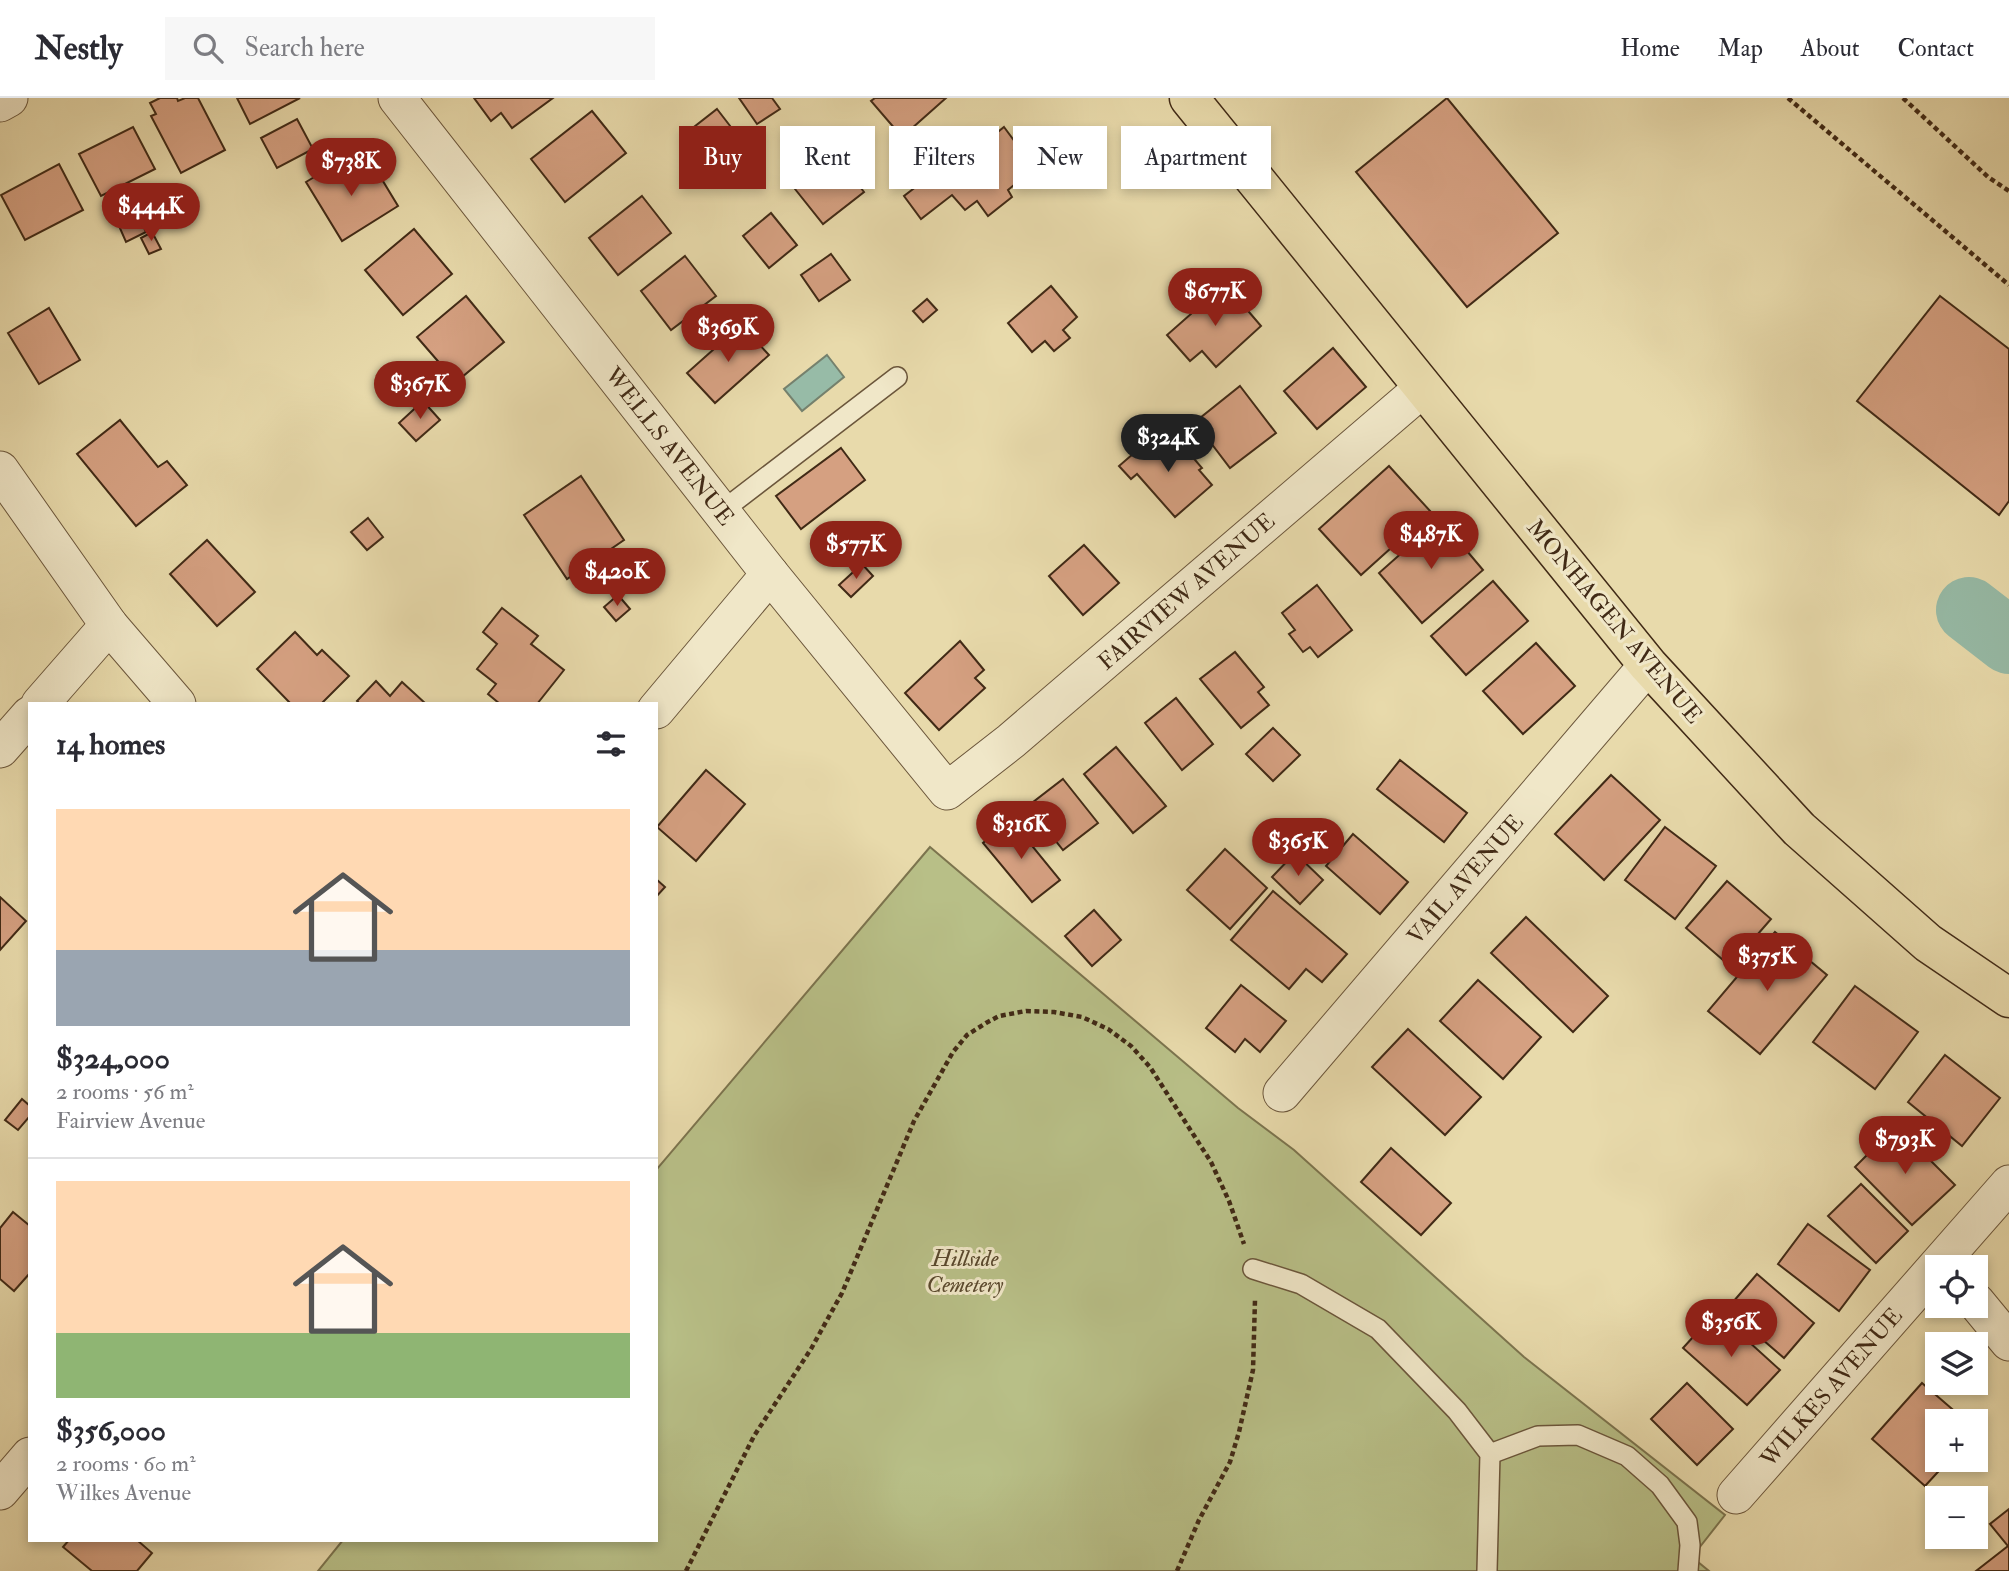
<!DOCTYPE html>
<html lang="en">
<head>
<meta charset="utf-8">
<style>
  :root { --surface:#fff; --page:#f7f7f7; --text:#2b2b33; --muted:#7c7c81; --line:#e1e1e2; --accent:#8f2418 }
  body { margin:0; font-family:"IM FELL Double Pica",serif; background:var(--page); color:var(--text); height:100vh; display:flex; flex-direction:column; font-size:26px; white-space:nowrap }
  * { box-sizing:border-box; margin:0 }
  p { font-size:23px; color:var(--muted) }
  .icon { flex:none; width:38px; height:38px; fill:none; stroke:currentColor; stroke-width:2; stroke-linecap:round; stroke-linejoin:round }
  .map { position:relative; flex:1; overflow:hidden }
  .drawer { position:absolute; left:28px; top:604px; width:630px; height:840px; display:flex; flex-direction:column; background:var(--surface); border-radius:0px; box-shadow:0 4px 10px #0003 }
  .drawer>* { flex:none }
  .hud { position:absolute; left:679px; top:28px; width:665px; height:63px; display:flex; gap:14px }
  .tools { position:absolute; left:1925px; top:1157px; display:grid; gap:14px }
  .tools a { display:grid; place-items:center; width:63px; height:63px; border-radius:0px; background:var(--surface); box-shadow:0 4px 10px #0003; font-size:35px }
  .price { position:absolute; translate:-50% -60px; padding:0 16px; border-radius:24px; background:var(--accent); color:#fff; font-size:23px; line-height:46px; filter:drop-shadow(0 2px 4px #0008) }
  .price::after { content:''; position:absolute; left:50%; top:42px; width:21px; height:16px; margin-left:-10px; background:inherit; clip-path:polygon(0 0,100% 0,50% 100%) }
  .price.current { background:#222; color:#fff }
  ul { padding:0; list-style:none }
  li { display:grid; align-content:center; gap:14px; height:371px; padding:0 28px }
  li+li { border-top:2px solid var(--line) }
  li span { display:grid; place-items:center; height:217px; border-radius:0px; color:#555 }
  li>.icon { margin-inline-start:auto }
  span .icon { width:126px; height:126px; fill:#fffc; stroke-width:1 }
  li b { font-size:30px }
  h2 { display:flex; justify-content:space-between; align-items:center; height:84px; padding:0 28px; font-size:30px }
  .tag { padding:0 24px; border-radius:0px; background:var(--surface); box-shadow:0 4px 10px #0003; font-size:24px; line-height:63px }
  .tag.current { background:var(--accent); color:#fff }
  header { display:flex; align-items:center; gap:42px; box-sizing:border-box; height:98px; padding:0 35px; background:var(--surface); border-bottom:2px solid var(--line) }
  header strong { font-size:33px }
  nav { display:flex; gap:38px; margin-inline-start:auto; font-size:24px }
  .search { width:490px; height:63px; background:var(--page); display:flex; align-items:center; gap:18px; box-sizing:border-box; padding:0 24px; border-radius:0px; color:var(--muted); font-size:26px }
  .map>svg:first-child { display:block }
</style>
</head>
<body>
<header>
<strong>Nestly</strong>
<div class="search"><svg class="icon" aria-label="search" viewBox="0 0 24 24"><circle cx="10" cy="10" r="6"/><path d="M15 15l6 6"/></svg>Search here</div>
<nav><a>Home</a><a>Map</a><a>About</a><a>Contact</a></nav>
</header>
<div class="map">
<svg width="2009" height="1473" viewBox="0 0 2009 1473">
  <rect width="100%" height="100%" fill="#e8daab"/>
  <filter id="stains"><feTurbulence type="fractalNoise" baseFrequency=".00286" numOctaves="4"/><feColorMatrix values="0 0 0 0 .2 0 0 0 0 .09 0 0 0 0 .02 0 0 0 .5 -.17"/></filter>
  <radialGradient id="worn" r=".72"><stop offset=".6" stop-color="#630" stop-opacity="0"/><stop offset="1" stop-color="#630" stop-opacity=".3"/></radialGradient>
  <!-- green -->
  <polygon fill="#b8bf87" stroke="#7c744e" stroke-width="2" points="930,749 1238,1010 1294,1052 1524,1259 1725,1417 1692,1459 1709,1473 318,1473 343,1442 656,1442 656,1072"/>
  <!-- water -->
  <polygon fill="#97bba7" stroke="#75816d" stroke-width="2" points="827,257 844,279 802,313 784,291"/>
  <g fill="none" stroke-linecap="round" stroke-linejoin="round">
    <!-- river -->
    <polyline stroke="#97bba7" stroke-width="66" points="1969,512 2009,543"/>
  </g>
  <!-- building -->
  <g fill="#d5a081" stroke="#412a16" stroke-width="2">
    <polygon points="160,0 177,0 178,3 185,0 198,0 225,52 181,75 151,18 156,16 150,5"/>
    <polygon points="237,0 300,0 250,26"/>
    <polygon points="474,0 553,0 512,30 501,15 491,23"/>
    <polygon points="739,0 772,0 780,11 757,26"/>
    <polygon points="875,0 946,0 902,39 871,3"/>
    <polygon points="1447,0 1558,135 1467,209 1356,74"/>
    <polygon points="717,11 744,46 712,71 685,36"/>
    <polygon points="592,13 626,55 565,104 531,61"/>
    <polygon points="297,21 313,51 277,70 261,40"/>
    <polygon points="133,29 155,71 101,98 79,56"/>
    <polygon points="1004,29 1018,48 1014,52 1024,64 1036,65 1037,87 1014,87 1008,92 1012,99 988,118 977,103 965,112 952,97 921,121 904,98 956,58 952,53 968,40 972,46 985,36 989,41"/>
    <polygon points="349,58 365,83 378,75 398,108 342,143 306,84"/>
    <polygon points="836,58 864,94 823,126 795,91"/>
    <polygon points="59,66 83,112 25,142 1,97"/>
    <polygon points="642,98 671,135 618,177 589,140"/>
    <polygon points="771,115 797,147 769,170 743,138"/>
    <polygon points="139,118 146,134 126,144 119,128"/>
    <polygon points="414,131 452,176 403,217 365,172"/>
    <polygon points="152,134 161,151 149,156 141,140"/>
    <polygon points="831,156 850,182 819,203 801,177"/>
    <polygon points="685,158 716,198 671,232 641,193"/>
    <polygon points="1225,186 1261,228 1216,269 1202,253 1190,263 1167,237"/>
    <polygon points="1051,188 1077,219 1063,232 1070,240 1054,253 1045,243 1032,254 1008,225"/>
    <polygon points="466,198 504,244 456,284 417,239"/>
    <polygon points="1940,198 2009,251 2009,403 1999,417 1857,303"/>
    <polygon points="927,201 937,212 923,224 913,213"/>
    <polygon points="49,210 80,262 39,286 8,235"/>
    <polygon points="741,227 769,257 715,305 687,275"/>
    <polygon points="1333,250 1366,289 1317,331 1284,293"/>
    <polygon points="1240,288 1276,335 1230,370 1195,324"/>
    <polygon points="423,303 440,322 416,343 399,325"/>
    <polygon points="120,322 158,369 167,363 187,387 136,428 77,356"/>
    <polygon points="1155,337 1168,351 1178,342 1202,370 1199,372 1212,387 1175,419 1137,376 1131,381 1119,368"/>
    <polygon points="841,350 865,382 801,431 776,398"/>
    <polygon points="1389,368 1431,414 1361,477 1319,431"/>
    <polygon points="581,378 624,442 567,481 524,417"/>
    <polygon points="368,420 383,439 367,452 351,434"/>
    <polygon points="1440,421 1483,472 1422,525 1379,475"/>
    <polygon points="207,442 255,494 217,528 170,476"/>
    <polygon points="1084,447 1119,485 1083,517 1049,478"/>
    <polygon points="862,466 873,478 851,499 839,487"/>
    <polygon points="1493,483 1528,523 1466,577 1431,538"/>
    <polygon points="1317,487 1352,532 1318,559 1310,549 1303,554 1289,536 1295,532 1282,515"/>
    <polygon points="618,497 630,511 616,523 604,509"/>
    <polygon points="502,510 538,538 531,546 564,572 537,606 500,606 488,596 496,586 477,571 497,546 483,534"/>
    <polygon points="295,534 317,557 322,552 349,578 321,606 291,606 257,571"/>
    <polygon points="960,543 984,572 975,580 985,590 939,632 905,595"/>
    <polygon points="1536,545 1575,588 1523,636 1483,593"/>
    <polygon points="1235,554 1264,589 1258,594 1269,607 1241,630 1200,581"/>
    <polygon points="376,583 390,598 402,584 426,606 360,606 357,603"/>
    <polygon points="1176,600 1213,646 1182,672 1145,625"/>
    <polygon points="1273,630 1300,657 1273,683 1246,656"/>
    <polygon points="1116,649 1166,708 1133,735 1084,676"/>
    <polygon points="1400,662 1467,715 1444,744 1377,691"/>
    <polygon points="706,672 745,706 696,763 657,729"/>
    <polygon points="1611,677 1660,722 1604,782 1555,736"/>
    <polygon points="1063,681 1098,725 1063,752 1028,708"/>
    <polygon points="1011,722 1060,782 1032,804 983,745"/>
    <polygon points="1665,729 1716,768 1675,821 1625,782"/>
    <polygon points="1353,736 1408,784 1380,816 1326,768"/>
    <polygon points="1225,751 1267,790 1230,831 1187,792"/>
    <polygon points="1295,755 1323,782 1300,806 1272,779"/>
    <polygon points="656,781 665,789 656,799"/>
    <polygon points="1727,783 1771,821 1730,868 1686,830"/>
    <polygon points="1273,793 1347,856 1322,884 1306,871 1289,891 1231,842"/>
    <polygon points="0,799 26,823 0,852"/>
    <polygon points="1094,812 1121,842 1092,868 1065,838"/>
    <polygon points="1526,819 1608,898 1573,934 1491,855"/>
    <polygon points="1775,834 1827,877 1760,956 1708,913"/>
    <polygon points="1478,882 1541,939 1503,981 1440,923"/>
    <polygon points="1241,887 1286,923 1260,954 1245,941 1235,954 1206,930"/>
    <polygon points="1855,888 1918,934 1875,991 1813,944"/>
    <polygon points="1408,931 1481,999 1445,1037 1372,969"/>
    <polygon points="1945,957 2000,1000 1962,1048 1908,1004"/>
    <polygon points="22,1001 30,1008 30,1018 18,1032 5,1022"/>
    <polygon points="1896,1028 1955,1087 1912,1127 1855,1069"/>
    <polygon points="1391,1050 1451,1105 1421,1137 1361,1084"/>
    <polygon points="1861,1086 1908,1133 1876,1165 1828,1118"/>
    <polygon points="13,1114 30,1128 30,1175 14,1193 0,1181 0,1130"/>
    <polygon points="1808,1126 1870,1172 1839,1213 1778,1166"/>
    <polygon points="1757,1176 1814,1225 1784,1260 1727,1211"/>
    <polygon points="1716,1214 1780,1272 1747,1307 1683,1250"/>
    <polygon points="1687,1285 1733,1331 1697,1367 1651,1321"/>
    <polygon points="1922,1285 1966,1323 1937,1323 1937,1362 1949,1362 1925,1388 1872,1341"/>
    <polygon points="2009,1411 2009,1473 1976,1473 2008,1448 1990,1426"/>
    <polygon points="69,1442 137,1442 152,1455 137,1473 92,1473 63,1449"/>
  </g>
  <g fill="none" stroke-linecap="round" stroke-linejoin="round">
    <defs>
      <g id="service">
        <polyline points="722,413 897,279"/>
        <polyline points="1253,1171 1301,1186 1378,1231 1457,1313 1490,1356 1487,1473"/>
        <polyline points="1490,1356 1538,1338 1578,1337 1627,1358 1660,1387 1687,1424 1690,1447 1688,1473"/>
      </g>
      <g id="minor">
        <polyline points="397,0 770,476 947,693 1011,643 1423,290"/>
        <polyline points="0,5 9,0"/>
        <polyline points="0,372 109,527 177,606"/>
        <polyline points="40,606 109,527"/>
        <polyline points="656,612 770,476"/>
        <polyline points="0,651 30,617"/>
        <polyline points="1282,995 1648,567"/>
        <polyline points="1976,1204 2009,1244"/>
        <polyline points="0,1393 30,1358"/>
        <polyline points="1736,1397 2009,1086"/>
      </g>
      <polyline id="primary" points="1189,0 1648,567 1799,731 1928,845 2009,900"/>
    </defs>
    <!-- service casing -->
    <use href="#service" stroke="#6b563b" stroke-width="22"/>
    <!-- minor casing -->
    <use href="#minor" stroke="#6b563b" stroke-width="39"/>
    <!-- primary casing -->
    <use href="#primary" stroke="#412a16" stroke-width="41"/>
    <!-- path -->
    <g stroke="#412a16" stroke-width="4.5" stroke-dasharray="5 3.5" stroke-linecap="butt">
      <polyline points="1788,0 2009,187"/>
      <polyline points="1903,0 1988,79 2009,93"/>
      <polyline points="686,1473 754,1338 811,1251 842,1195 914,1023 953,954 967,937 986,925 999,918 1026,913 1054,914 1082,919 1108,931 1131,948 1150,969 1211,1064 1229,1103 1244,1146"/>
      <polyline points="1177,1473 1199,1422 1230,1364 1239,1334 1253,1272 1255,1202"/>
    </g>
    <!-- service -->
    <use href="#service" stroke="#f0e7c8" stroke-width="19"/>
    <!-- minor -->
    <use href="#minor" stroke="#f0e7c8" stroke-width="37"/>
    <!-- primary -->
    <use href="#primary" stroke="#e8daab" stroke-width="38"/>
  </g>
  <g text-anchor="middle" stroke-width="6" stroke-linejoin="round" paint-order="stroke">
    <!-- street labels -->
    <g font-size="23" fill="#412a16" stroke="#f0e7c8">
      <text transform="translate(670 348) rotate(52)" y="8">WELLS AVENUE</text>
      <text transform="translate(1186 493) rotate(-41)" y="8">FAIRVIEW AVENUE</text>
      <text transform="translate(1615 523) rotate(50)" y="8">MONHAGEN AVENUE</text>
      <text transform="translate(1465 781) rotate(-49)" y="8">VAIL AVENUE</text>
      <text transform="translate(1831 1289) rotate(-49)" y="8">WILKES AVENUE</text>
    </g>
    <!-- park labels -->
    <g font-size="23" font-style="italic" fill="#59482d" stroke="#f0e7c8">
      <text x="965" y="1168">Hillside<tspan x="965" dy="26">Cemetery</tspan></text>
    </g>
  </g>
  <rect width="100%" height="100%" filter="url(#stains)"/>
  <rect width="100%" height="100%" fill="url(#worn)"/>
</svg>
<div class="tools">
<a><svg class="icon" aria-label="locate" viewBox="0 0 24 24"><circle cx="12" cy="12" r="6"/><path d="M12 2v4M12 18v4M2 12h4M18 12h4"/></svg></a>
<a><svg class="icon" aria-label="layers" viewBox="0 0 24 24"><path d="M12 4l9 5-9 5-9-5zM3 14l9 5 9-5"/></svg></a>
<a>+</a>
<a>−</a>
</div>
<b class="price" style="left:351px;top:100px">$738K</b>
<b class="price" style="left:151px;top:145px">$444K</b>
<b class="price" style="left:1215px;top:230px">$677K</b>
<b class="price" style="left:728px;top:266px">$369K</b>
<b class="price" style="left:420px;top:323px">$367K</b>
<b class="price current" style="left:1168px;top:376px">$324K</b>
<b class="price" style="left:1431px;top:473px">$487K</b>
<b class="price" style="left:856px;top:483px">$577K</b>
<b class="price" style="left:617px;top:510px">$420K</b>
<b class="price" style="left:1021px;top:763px">$316K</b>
<b class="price" style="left:1298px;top:780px">$365K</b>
<b class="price" style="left:1767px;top:895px">$375K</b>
<b class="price" style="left:1905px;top:1078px">$793K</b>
<b class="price" style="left:1731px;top:1261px">$356K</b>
<div class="hud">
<a class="tag current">Buy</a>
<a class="tag">Rent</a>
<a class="tag">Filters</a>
<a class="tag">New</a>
<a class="tag">Apartment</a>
</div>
<section class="drawer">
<h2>14 homes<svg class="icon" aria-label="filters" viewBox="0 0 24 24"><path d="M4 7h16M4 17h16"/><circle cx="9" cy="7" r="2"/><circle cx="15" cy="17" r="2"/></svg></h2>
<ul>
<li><span style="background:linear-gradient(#ffd9b3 65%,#9aa5b1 0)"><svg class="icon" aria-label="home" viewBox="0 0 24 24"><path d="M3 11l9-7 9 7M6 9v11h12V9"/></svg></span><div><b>$324,000</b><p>2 rooms · 56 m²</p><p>Fairview Avenue</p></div></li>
<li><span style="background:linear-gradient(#ffd9b3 70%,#8fb573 0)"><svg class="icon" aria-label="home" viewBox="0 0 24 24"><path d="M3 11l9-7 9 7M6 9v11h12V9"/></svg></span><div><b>$356,000</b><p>2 rooms · 60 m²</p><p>Wilkes Avenue</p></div></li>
</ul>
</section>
</div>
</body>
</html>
